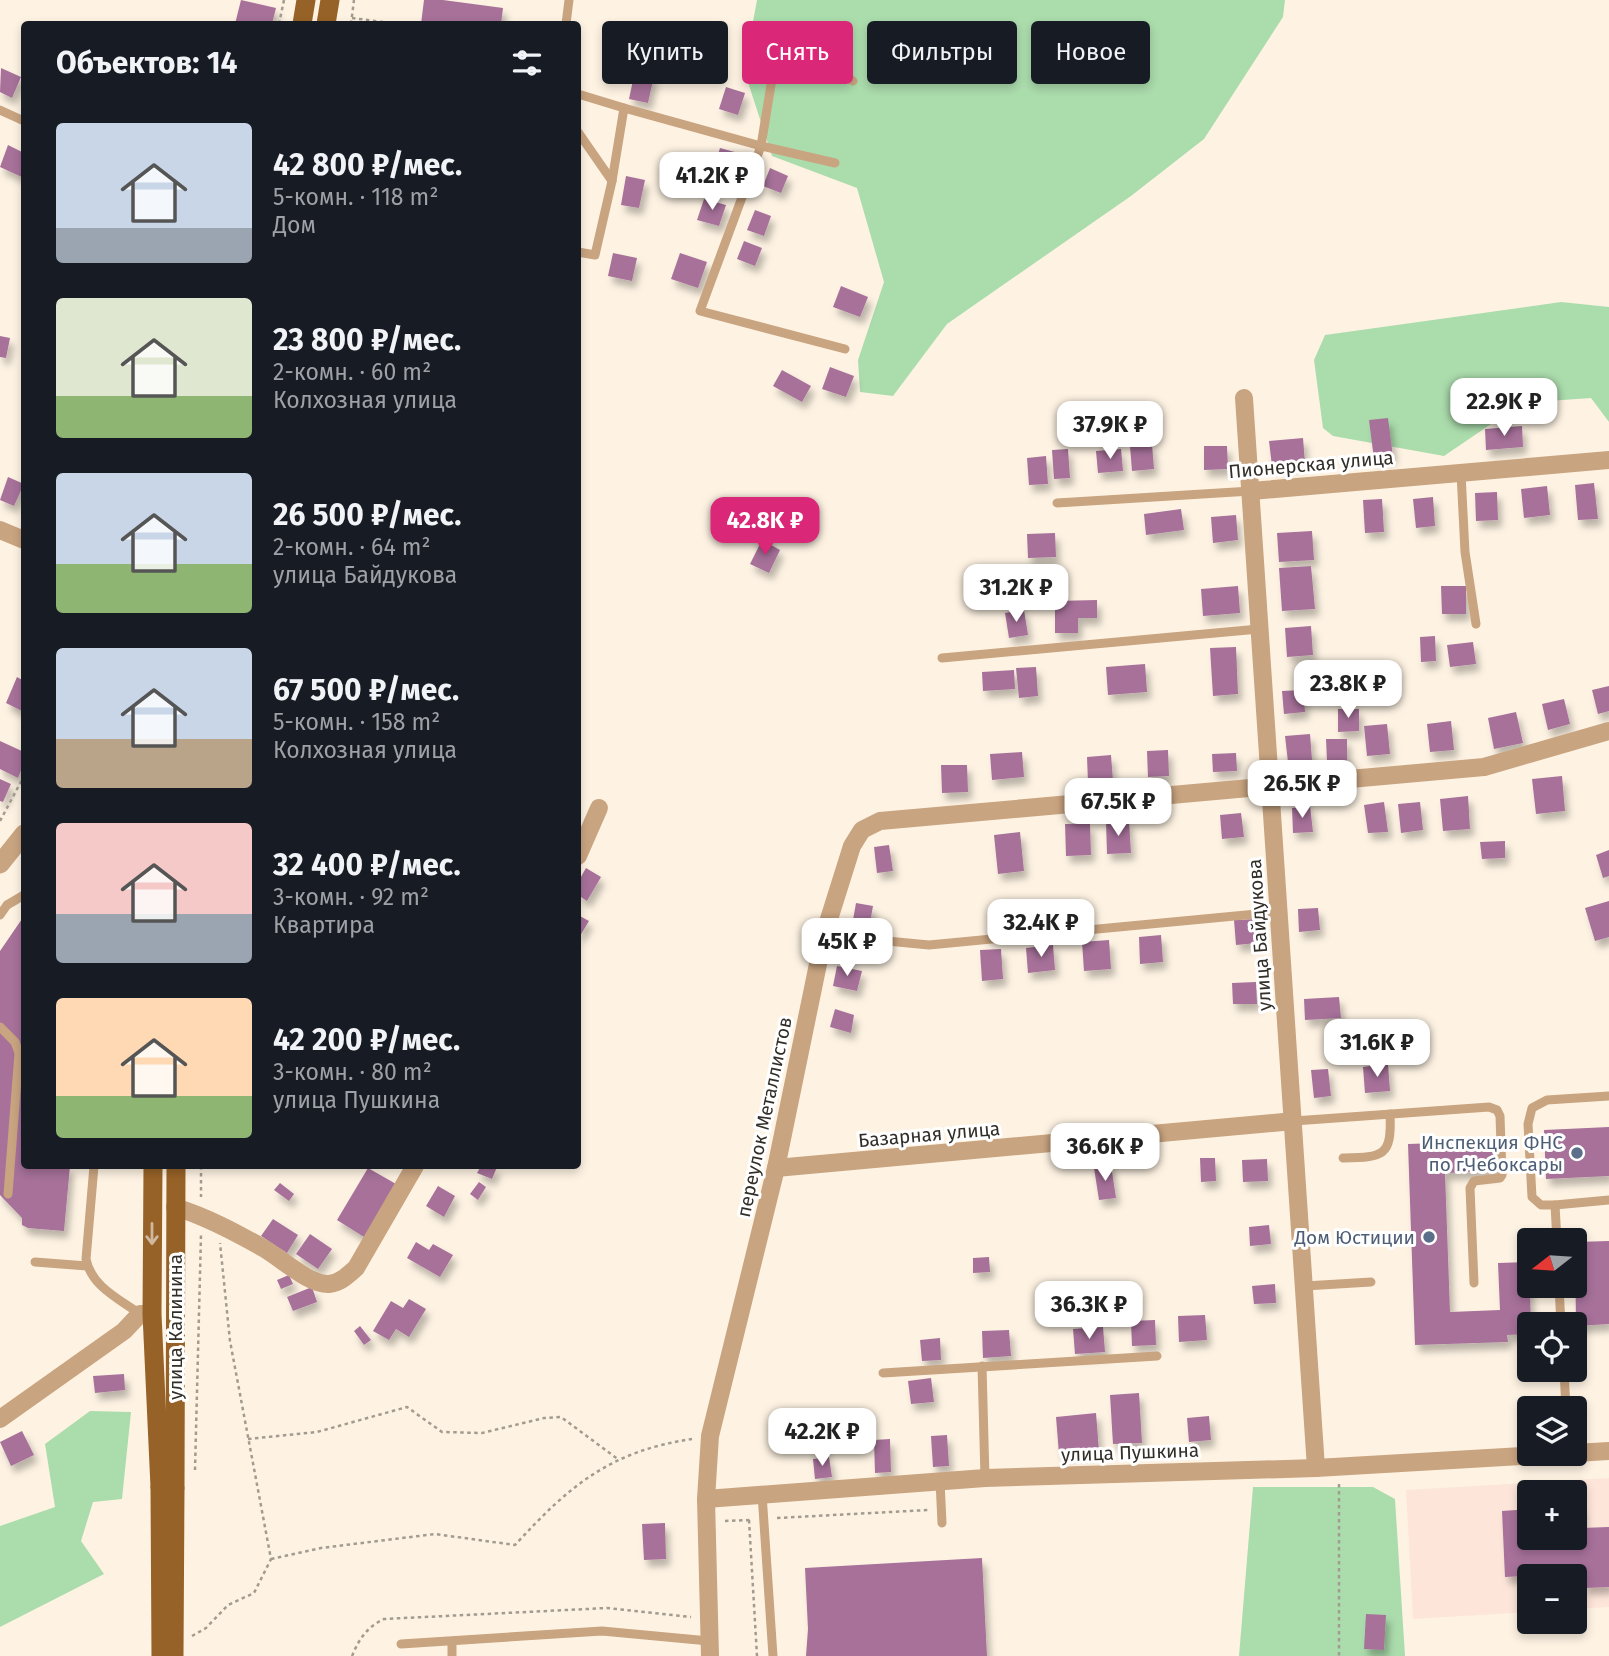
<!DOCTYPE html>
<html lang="ru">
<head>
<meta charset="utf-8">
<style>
  :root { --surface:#171b24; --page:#20242c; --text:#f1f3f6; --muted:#9ea1a6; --accent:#db2777 }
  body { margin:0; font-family:"Fira Sans",sans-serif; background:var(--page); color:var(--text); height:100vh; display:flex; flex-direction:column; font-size:26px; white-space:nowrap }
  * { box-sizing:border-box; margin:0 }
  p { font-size:23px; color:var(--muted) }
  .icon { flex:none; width:38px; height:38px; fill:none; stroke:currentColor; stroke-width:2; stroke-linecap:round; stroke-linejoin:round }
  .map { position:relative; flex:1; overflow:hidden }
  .sheet { position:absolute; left:21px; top:21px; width:560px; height:1148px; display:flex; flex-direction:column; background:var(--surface); border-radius:7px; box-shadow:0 4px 10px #0003 }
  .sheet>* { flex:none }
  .top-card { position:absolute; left:602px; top:21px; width:665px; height:63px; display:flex; gap:14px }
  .needle { width:46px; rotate:253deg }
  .tools { position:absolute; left:1517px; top:1228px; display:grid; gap:14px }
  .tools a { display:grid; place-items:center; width:70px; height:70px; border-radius:7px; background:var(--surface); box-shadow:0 4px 10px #0003; font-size:35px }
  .price { position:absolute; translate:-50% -60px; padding:0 16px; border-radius:14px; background:#fff; color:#222; font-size:23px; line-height:46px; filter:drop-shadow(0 2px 4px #0008) }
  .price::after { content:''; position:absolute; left:50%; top:42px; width:21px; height:16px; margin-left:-10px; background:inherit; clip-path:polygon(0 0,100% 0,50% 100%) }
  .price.on { background:var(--accent); color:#fff }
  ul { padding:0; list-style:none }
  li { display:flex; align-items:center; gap:21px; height:175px; padding:0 35px }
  li span { display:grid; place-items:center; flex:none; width:196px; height:140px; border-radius:7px; color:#555 }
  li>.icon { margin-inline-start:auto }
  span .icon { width:84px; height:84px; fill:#fffc; stroke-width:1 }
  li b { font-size:30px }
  h2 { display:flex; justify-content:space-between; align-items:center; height:84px; padding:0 35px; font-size:30px }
  .tag { padding:0 24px; border-radius:7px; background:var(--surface); box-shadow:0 4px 10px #0003; font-size:24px; line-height:63px }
  .tag.on { background:var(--accent); color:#fff }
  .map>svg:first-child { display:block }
</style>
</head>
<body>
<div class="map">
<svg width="1609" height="1656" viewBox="0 0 1609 1656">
  <defs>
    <filter id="shadow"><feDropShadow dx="4" dy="7" stdDeviation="3.5" flood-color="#0004"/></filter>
  </defs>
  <rect width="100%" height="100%" fill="#fef3e3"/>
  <!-- education -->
  <path fill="#fde5da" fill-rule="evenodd" d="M1609 1478V1607L1575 1609V1577H1530L1529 1612 1413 1619 1406 1490ZM1530 1493H1575V1538H1530Z"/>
  <!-- green -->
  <g fill="#abdcac">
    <polygon points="757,0 1285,0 1283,17 1204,139 1131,196 947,324 893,396 860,392 858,360 884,282 857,188 772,156 744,70"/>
    <polygon points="1561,302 1609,307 1609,422 1591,398 1522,403 1444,456 1333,436 1323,428 1314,360 1325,335"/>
    <polygon points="90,1411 131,1412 122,1499 93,1502 81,1541 104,1574 0,1627 0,1526 55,1507 45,1444"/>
    <polygon points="1253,1487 1373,1487 1395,1499 1405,1656 1239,1656"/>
  </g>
  <!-- building -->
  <g fill="#a7719a" filter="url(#shadow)">
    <polygon points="241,0 276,8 272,24 235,24"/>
    <polygon points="424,0 443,0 503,8 501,24 421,24"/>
    <polygon points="827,23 844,35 830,57 812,45"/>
    <polygon points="1,68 21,77 12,98 0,92"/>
    <polygon points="635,71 654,76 648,103 629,99"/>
    <polygon points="726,87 745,93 738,115 719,109"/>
    <polygon points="8,145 24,153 24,178 0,167"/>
    <polygon points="720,148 742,154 735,177 713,171"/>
    <polygon points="770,168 788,176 781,193 763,186"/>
    <polygon points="626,176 645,180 639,208 621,205"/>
    <polygon points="704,199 726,205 719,226 697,220"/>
    <polygon points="755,210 771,216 764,236 747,230"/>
    <polygon points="744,241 762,248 755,266 737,259"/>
    <polygon points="613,253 637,258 632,281 608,276"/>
    <polygon points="680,253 707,262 698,288 671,279"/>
    <polygon points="841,286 868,297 860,317 833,307"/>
    <polygon points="0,336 10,338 6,358 0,357"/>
    <polygon points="830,367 854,376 846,397 822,389"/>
    <polygon points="782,370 811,386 802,402 773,386"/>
    <polygon points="1388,418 1393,457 1374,459 1369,420"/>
    <polygon points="1522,426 1523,447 1486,450 1485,429"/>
    <polygon points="1303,438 1305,463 1272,466 1269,441"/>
    <polygon points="1152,444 1154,469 1132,471 1130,446"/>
    <polygon points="1204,446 1227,446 1228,469 1204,470"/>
    <polygon points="1068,449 1070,478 1054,479 1052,450"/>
    <polygon points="1121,449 1123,471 1098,473 1096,451"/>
    <polygon points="1046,456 1048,484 1029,485 1027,458"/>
    <polygon points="8,477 24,484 14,506 0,500"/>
    <polygon points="1594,483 1598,519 1578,520 1575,485"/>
    <polygon points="1547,486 1550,515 1524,518 1521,489"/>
    <polygon points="1497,492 1498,520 1476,521 1475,493"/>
    <polygon points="1433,497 1435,526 1416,528 1413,499"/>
    <polygon points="1382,499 1384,532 1365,533 1363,500"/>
    <polygon points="1181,509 1184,530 1146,535 1144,514"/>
    <polygon points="1236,515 1238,540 1213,543 1211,517"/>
    <polygon points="1312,531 1314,560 1279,562 1277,533"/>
    <polygon points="1055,533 1056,557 1028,558 1027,534"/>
    <polygon points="762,540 780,550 769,573 750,564"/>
    <polygon points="1311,566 1315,609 1282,611 1279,568"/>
    <polygon points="1238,586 1240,613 1203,616 1201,589"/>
    <polygon points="1441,586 1466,586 1466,614 1442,614"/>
    <polygon points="1097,600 1097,618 1078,618 1078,633 1055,633 1055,601"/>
    <polygon points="1024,610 1028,635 1009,638 1005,613"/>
    <polygon points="1311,626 1313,655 1287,657 1285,628"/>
    <polygon points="1435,636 1436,661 1421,662 1420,637"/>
    <polygon points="1473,642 1476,664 1450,667 1447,645"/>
    <polygon points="1236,647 1238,694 1213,696 1210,648"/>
    <polygon points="1145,664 1147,692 1108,695 1106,667"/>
    <polygon points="1036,667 1038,696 1019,698 1016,668"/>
    <polygon points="1014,670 1015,689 983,691 982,672"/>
    <polygon points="17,677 24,681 24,712 6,703"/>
    <polygon points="1609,686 1609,711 1598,714 1592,690"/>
    <polygon points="1303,690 1305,712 1284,714 1282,691"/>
    <polygon points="1564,699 1570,724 1548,730 1542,704"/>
    <polygon points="1338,709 1359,709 1359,731 1338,732"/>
    <polygon points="1516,712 1523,743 1494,749 1488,718"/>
    <polygon points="1451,721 1454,750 1430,752 1427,724"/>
    <polygon points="1387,724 1390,754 1367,756 1364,726"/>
    <polygon points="1310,734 1312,760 1288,762 1285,736"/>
    <polygon points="1326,739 1347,739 1347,761 1327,761"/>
    <polygon points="0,741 24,752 24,763 18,778 0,769"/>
    <polygon points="1168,750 1169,776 1148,777 1147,751"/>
    <polygon points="1022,752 1024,777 992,780 990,754"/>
    <polygon points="1236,753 1237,771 1213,772 1212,754"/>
    <polygon points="1111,755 1113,781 1088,782 1087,757"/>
    <polygon points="941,765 967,765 968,792 942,793"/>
    <polygon points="1562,776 1565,811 1536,814 1532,779"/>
    <polygon points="0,779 11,784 3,802 0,801"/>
    <polygon points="1468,796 1470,829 1443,831 1440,799"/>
    <polygon points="1384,802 1388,832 1368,833 1364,805"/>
    <polygon points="1420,802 1423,830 1401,833 1398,804"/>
    <polygon points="1310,806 1313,832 1293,833 1292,808"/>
    <polygon points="1241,813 1244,837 1222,839 1220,815"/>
    <polygon points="1129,821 1131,853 1107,854 1106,822"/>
    <polygon points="1065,824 1090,824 1091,855 1066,856"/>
    <polygon points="1020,832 1024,871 998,874 994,835"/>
    <polygon points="1505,841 1505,858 1482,859 1480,842"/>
    <polygon points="889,845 893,871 877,873 874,847"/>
    <polygon points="1609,850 1609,876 1603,878 1596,855"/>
    <polygon points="586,868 601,877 587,901 578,895 578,882"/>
    <polygon points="1609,901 1609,937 1595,941 1585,908"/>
    <polygon points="856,903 873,906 870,923 853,920"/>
    <polygon points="1318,908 1320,930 1299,932 1298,909"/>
    <polygon points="578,915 589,921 580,936 578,935"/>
    <polygon points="24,916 24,1166 70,1166 64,1231 28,1228 22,1225 22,1218 0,1195 0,951"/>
    <polygon points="1256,919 1257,943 1236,945 1234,920"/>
    <polygon points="1161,935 1163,962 1140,964 1139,937"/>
    <polygon points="1109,940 1111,969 1084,971 1082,942"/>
    <polygon points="1053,945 1055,970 1028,973 1026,948"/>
    <polygon points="1001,949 1003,979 982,981 980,950"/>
    <polygon points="837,966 862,971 857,991 833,986"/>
    <polygon points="1256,982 1257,1004 1233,1004 1232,983"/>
    <polygon points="1339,997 1341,1018 1305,1020 1304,999"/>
    <polygon points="835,1009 854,1015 851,1033 830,1027"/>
    <polygon points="1388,1064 1390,1091 1365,1093 1363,1067"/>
    <polygon points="1328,1069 1331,1096 1314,1098 1311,1070"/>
    <polygon points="1609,1127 1609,1176 1546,1179 1544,1130"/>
    <polygon points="1495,1141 1496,1171 1445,1173 1450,1312 1500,1310 1498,1263 1529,1262 1531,1325 1530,1325 1530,1334 1507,1335 1508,1342 1415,1345 1408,1144"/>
    <polygon points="1200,1158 1215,1158 1216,1181 1201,1182"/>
    <polygon points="1267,1159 1268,1181 1243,1182 1242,1160"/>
    <polygon points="1111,1165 1116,1198 1099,1200 1094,1168"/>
    <polygon points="481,1166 497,1167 492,1179 477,1173"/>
    <polygon points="368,1168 396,1184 364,1237 337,1220"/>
    <polygon points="479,1182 486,1187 478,1200 470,1194"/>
    <polygon points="280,1183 294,1194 289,1201 274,1190"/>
    <polygon points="438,1186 455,1196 444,1217 426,1206"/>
    <polygon points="273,1219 298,1235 287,1253 261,1236"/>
    <polygon points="1269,1225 1271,1244 1250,1246 1249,1227"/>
    <polygon points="310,1234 332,1249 318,1269 296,1254"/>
    <polygon points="1609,1241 1609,1324 1576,1326 1575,1242"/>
    <polygon points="416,1242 429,1250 433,1244 453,1255 440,1277 407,1258"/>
    <polygon points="989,1257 990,1272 973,1273 973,1258"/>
    <polygon points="289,1275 293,1284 281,1289 277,1280"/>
    <polygon points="1275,1284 1276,1303 1254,1304 1252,1286"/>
    <polygon points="312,1287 317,1302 293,1311 287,1297"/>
    <polygon points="409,1299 426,1309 409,1337 396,1329 389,1340 373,1331 391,1301 403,1308"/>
    <polygon points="1205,1315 1207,1340 1179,1342 1178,1316"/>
    <polygon points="1155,1320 1156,1345 1132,1346 1131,1321"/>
    <polygon points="360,1326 371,1340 364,1345 354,1331"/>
    <polygon points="1103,1327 1105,1352 1075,1354 1073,1329"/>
    <polygon points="1009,1330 1011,1356 983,1358 982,1331"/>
    <polygon points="940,1338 941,1360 922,1361 920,1340"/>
    <polygon points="124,1374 125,1390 95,1393 93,1376"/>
    <polygon points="931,1378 934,1402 911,1404 908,1381"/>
    <polygon points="1139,1393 1142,1443 1113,1444 1110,1395"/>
    <polygon points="1096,1413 1099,1451 1059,1454 1056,1417"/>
    <polygon points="1209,1416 1211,1440 1189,1442 1187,1418"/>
    <polygon points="22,1431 34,1455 11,1466 0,1442"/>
    <polygon points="947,1435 949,1466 933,1467 931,1436"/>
    <polygon points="890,1439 891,1472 875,1473 874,1440"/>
    <polygon points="829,1457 832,1477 815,1479 813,1459"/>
    <polygon points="1575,1507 1581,1507 1581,1528 1609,1527 1609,1587 1584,1588 1583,1573 1505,1577 1502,1511 1530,1509 1530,1538 1575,1538"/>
    <polygon points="665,1523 666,1559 644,1560 642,1524"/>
    <polygon points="982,1558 987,1656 806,1656 808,1629 805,1568"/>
    <polygon points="1366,1614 1386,1615 1384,1650 1364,1649"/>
  </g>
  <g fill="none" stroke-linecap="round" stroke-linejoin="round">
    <!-- path -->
    <g stroke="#a29b8f" stroke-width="2.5" stroke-dasharray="3.5 3.5" stroke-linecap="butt">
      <polyline points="352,18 398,24"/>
      <polyline points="279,24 284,0"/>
      <polyline points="351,24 354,0"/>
      <polyline points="0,821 24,776"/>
      <polyline points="201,1166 201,1197"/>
      <polyline points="248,1439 317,1432 407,1407 442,1432 482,1433 544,1418 561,1417 619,1460"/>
      <polyline points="195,1470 201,1235"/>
      <polyline points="1339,1484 1339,1656"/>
      <polyline points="777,1518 928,1510"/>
      <polyline points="749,1520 757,1656"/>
      <polyline points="725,1521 750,1520"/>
      <path d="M271 1559 321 1548 435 1534 515 1545C569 1486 610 1451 692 1439"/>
      <polyline points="192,1636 206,1628 228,1605 254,1593 271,1559 230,1341 220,1243"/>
      <path d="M352 1656C359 1639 367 1627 384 1619L607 1608 691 1617"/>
    </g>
    <!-- service -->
    <g stroke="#c9a480" stroke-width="9">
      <polyline points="566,24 569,0"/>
      <polyline points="578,94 624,108 612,181 595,255 578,252"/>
      <polyline points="624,108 761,146 835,163"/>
      <polyline points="0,110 24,121"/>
      <polyline points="578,132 612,181"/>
      <polyline points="845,349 700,311 761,146 779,36 853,81"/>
      <polyline points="1461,473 1465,552 1476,624"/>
      <polyline points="1057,503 1251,491"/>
      <polyline points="942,658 1259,629"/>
      <polyline points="0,915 7,905 24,895"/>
      <polyline points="824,935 929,945 1278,912"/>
      <polyline points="0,1027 15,1042 19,1053 8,1194"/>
      <polyline points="1294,1121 1489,1107 1497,1110 1500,1116 1502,1175 1500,1178 1474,1181 1470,1188 1474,1283"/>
      <path d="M1343 1158C1383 1157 1392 1157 1390 1114"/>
      <path d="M94 1166 86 1259C91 1286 119 1299 140 1314"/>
      <polyline points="1555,1205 1609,1200"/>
      <polyline points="1557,1241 1555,1205 1541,1205 1532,1197 1528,1124 1532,1108 1547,1100 1609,1096"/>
      <polyline points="35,1262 87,1266"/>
      <polyline points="1305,1286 1371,1282"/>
      <polyline points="1559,1286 1561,1325"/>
      <polyline points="982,1366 985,1478"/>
      <polyline points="1564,1370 1566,1409"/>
      <polyline points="883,1373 1157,1356"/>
      <polyline points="940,1481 942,1523"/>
      <polyline points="762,1494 773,1656"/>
      <polyline points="452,1642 452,1656"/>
      <polyline points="401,1644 602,1631 709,1641"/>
    </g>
    <!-- minor -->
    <g stroke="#c9a480" stroke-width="18">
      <polyline points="1244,398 1316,1468"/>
      <polyline points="1251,491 1609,460"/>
      <polyline points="0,530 24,540"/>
      <polyline points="578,856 599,808"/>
      <polyline points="776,1168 1294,1121"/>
      <path d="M175 1207C207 1217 235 1232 263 1248 281 1258 309 1285 329 1284 340 1283 348 1275 356 1268L415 1166"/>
      <polyline points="0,1419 124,1331 140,1314 152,1314"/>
      <polyline points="1575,1453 1609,1451"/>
      <polyline points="706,1499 985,1478 1316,1468 1556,1454"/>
      <polyline points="710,1656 706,1499 710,1436 776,1168 824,935 852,846 862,830 880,821 1484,767 1609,731"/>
    </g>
    <!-- tertiary -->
    <polyline stroke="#c9a480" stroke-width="19" points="0,864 24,834"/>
    <!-- primary -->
    <g stroke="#976227" stroke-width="19">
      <polyline points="302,24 306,0"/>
      <polyline points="326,24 330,0"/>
      <polyline points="153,1166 152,1314 160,1487"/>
      <polyline points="175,1488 176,1166"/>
    </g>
    <!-- primary-bridge -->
    <g stroke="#976227" stroke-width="19">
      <polyline points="160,1487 161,1656"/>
      <polyline points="174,1656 175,1488"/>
    </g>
  </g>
  <!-- one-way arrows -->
  <defs><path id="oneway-shaft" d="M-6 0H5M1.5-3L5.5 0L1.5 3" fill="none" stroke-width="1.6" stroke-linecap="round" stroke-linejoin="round" transform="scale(1.75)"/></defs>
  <use stroke="#d0b89e" href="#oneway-shaft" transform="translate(152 1234) rotate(90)"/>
  <!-- markers -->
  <g fill="#5c6f8a" stroke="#fff" stroke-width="2.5">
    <circle cx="1577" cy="1153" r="7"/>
    <circle cx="1429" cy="1237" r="7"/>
  </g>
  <g text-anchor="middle" stroke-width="6" stroke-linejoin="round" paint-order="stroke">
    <!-- street labels -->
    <g font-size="19" fill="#322e28" stroke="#fff">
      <text transform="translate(1311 464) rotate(-5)" y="7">Пионерская улица</text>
      <text transform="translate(1259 935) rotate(-94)" y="7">улица Байдукова</text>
      <text transform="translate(764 1117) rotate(-78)" y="7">переулок Металлистов</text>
      <text transform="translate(929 1134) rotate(-5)" y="7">Базарная улица</text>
      <text transform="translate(175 1327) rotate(-90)" y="7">улица Калинина</text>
      <text transform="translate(1130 1452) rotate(-2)" y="7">улица Пушкина</text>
    </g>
    <!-- service labels -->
    <g font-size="19" fill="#4e5e75" stroke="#fff" text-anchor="end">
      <text x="1563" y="1149">Инспекция ФНС<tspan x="1563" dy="22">по г.Чебоксары</tspan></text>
      <text x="1415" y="1244">Дом Юстиции</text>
    </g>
  </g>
</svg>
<div class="tools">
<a><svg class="needle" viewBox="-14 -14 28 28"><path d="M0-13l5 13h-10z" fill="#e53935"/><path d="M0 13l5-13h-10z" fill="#9ea1a6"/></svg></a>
<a><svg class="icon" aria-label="locate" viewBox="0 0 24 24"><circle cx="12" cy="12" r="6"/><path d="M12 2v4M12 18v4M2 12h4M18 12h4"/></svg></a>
<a><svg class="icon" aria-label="layers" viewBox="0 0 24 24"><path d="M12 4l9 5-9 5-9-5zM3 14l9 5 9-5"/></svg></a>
<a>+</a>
<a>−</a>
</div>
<b class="price" style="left:712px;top:212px">41.2K ₽</b>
<b class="price" style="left:1504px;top:438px">22.9K ₽</b>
<b class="price" style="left:1110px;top:461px">37.9K ₽</b>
<b class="price on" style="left:765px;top:557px">42.8K ₽</b>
<b class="price" style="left:1016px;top:624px">31.2K ₽</b>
<b class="price" style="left:1348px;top:720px">23.8K ₽</b>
<b class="price" style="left:1302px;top:820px">26.5K ₽</b>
<b class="price" style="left:1118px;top:838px">67.5K ₽</b>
<b class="price" style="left:1041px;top:959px">32.4K ₽</b>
<b class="price" style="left:847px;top:978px">45K ₽</b>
<b class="price" style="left:1377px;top:1079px">31.6K ₽</b>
<b class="price" style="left:1105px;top:1183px">36.6K ₽</b>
<b class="price" style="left:1089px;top:1341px">36.3K ₽</b>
<b class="price" style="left:822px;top:1468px">42.2K ₽</b>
<div class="top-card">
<a class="tag">Купить</a>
<a class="tag on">Снять</a>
<a class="tag">Фильтры</a>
<a class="tag">Новое</a>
</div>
<section class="sheet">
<h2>Объектов: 14<svg class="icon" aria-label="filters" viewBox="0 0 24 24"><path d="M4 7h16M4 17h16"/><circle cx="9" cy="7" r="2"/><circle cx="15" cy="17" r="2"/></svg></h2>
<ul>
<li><span style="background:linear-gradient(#c9d6e8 75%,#9aa5b1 0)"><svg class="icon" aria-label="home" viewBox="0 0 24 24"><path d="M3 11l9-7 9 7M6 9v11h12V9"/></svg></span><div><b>42 800 ₽/мес.</b><p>5-комн. · 118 m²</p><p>Дом</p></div></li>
<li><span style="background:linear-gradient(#dfe7d0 70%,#8fb573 0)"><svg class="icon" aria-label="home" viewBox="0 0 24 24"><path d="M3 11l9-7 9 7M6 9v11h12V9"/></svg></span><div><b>23 800 ₽/мес.</b><p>2-комн. · 60 m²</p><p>Колхозная улица</p></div></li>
<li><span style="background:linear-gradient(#c9d6e8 65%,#8fb573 0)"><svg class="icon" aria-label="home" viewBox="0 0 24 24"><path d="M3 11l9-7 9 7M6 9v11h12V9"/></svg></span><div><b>26 500 ₽/мес.</b><p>2-комн. · 64 m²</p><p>улица Байдукова</p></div></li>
<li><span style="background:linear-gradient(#c9d6e8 65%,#b9a48a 0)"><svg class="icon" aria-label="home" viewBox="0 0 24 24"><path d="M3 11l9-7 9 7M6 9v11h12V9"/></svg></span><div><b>67 500 ₽/мес.</b><p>5-комн. · 158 m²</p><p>Колхозная улица</p></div></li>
<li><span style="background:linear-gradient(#f6c9c9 65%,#9aa5b1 0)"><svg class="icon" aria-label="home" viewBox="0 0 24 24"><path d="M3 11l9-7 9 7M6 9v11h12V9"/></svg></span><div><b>32 400 ₽/мес.</b><p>3-комн. · 92 m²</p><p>Квартира</p></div></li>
<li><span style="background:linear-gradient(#ffd9b3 70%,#8fb573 0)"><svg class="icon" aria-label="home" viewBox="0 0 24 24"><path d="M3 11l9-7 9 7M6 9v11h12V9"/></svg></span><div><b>42 200 ₽/мес.</b><p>3-комн. · 80 m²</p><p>улица Пушкина</p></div></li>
</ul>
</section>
</div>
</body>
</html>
